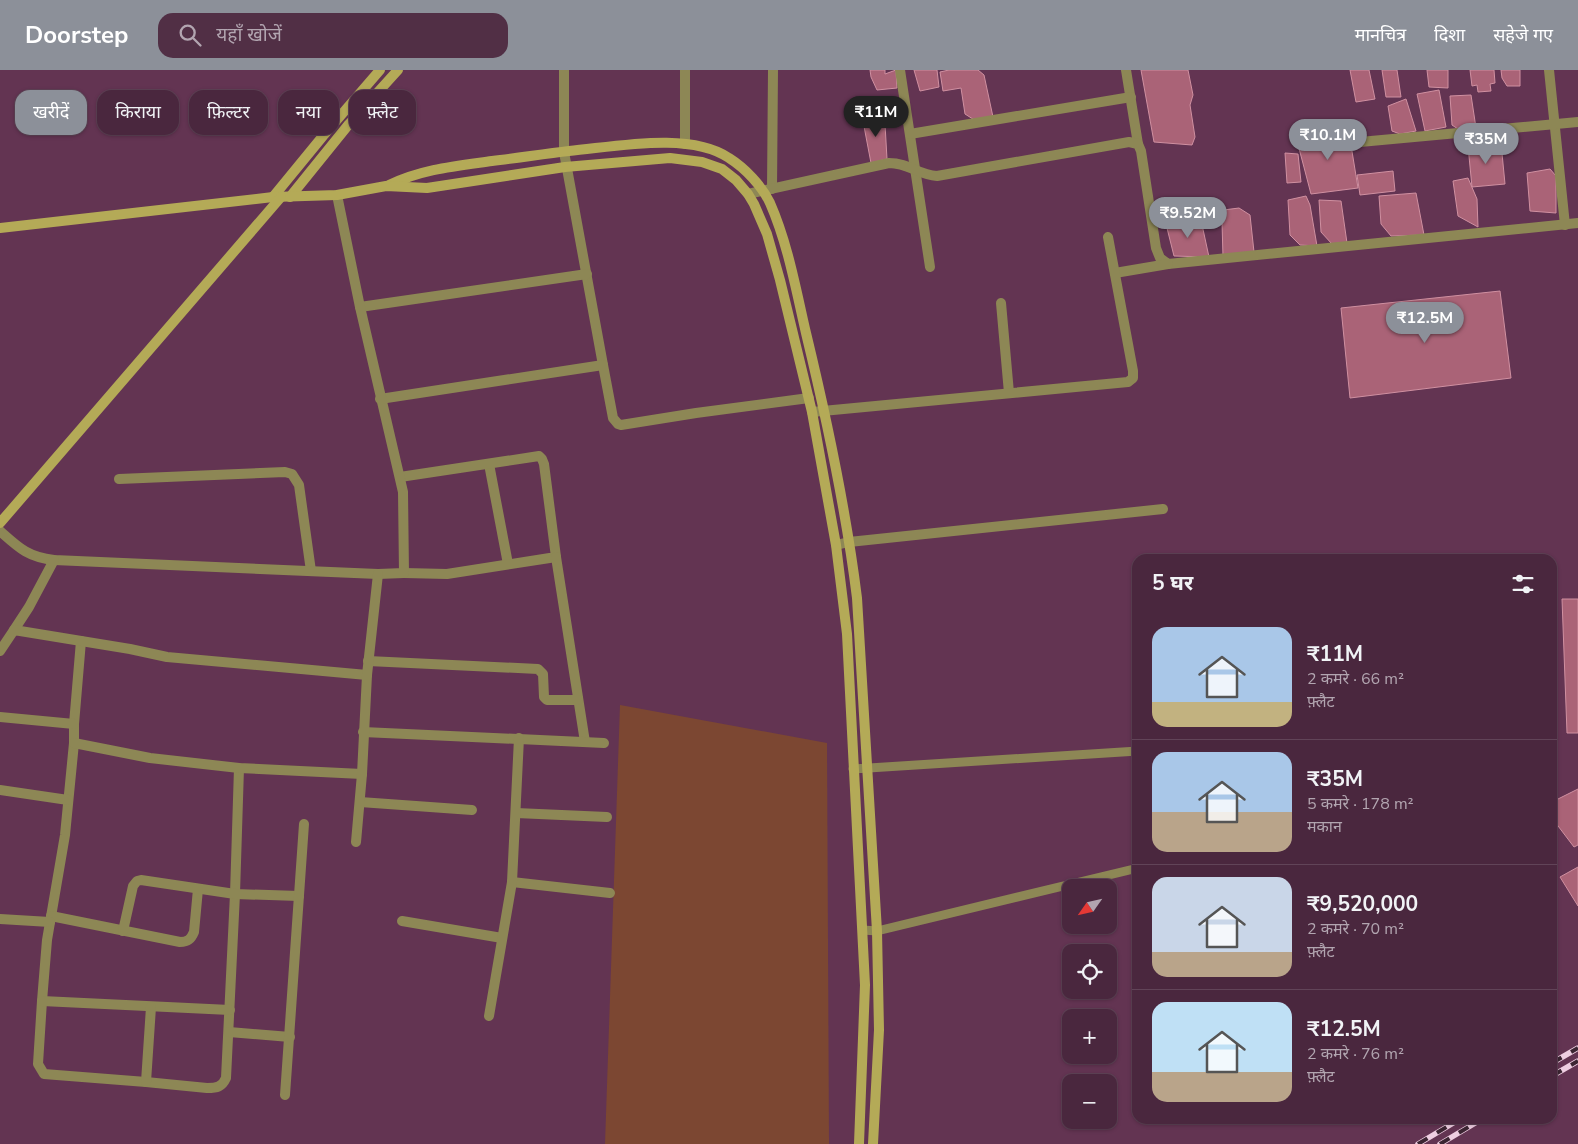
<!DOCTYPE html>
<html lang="hi">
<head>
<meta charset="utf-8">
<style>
  :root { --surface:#4a273e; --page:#512f45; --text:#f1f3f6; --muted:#b2a5b0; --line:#614458; --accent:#8c9099 }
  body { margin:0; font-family:"Nunito Sans","Noto Sans Devanagari",sans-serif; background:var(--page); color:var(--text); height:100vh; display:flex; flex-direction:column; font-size:19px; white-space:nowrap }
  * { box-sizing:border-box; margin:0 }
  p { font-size:16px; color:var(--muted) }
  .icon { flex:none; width:28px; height:28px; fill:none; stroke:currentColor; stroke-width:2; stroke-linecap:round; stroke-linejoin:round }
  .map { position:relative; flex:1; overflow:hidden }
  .panel { position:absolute; left:1132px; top:484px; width:425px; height:570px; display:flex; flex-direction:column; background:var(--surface); border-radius:15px; box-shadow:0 1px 4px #0004,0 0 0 1px var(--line) }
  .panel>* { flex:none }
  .guide { position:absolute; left:15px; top:20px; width:475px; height:45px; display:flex; gap:10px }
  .needle { width:32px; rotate:236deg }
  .buttons { position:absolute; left:1062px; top:809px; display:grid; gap:10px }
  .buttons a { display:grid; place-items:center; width:55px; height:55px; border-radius:10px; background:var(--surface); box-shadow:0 1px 4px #0004,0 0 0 1px var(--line); font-size:25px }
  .price { position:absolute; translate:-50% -42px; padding:0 11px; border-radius:18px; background:var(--accent); color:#fff; font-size:16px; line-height:32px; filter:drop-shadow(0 1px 2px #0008) }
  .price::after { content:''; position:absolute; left:50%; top:30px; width:15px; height:11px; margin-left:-8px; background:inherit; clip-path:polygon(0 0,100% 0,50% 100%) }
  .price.on { background:#222; color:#fff }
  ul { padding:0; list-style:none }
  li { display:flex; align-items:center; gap:15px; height:125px; padding:0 20px }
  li+li { border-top:1px solid var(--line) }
  li span { display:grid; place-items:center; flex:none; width:140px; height:100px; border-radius:15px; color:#555 }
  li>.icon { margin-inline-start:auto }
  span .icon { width:60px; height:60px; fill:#fffc; stroke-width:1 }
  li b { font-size:21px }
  h2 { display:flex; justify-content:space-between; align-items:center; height:60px; padding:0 20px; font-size:21px }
  .chip { padding:0 18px; border-radius:15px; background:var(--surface); box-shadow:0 1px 4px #0004,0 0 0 1px var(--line); font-size:18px; line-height:45px }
  .chip.on { background:var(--accent); color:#fff }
  header { display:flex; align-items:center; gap:30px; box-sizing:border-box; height:70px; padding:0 25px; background:var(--accent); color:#fff }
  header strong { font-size:24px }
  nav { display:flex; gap:28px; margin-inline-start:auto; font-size:18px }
  .search { width:350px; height:45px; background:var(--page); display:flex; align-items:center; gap:12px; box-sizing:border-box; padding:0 18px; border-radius:15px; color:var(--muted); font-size:19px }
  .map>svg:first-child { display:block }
</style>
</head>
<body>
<header>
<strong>Doorstep</strong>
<div class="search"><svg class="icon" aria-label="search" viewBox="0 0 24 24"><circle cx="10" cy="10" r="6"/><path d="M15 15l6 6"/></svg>यहाँ खोजें</div>
<nav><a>मानचित्र</a><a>दिशा</a><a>सहेजे गए</a></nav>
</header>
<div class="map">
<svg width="1578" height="1074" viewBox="0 0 1578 1074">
  <rect width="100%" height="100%" fill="#633452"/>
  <!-- green -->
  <polygon fill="#7c4732" points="620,635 827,673 829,1074 605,1074"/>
  <!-- building -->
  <g fill="#aa6377" stroke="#d090a1">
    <polygon points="870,0 885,0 885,4 896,0 897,18 877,20 871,7"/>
    <polygon points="914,0 937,0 939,17 920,21"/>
    <polygon points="949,0 978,0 984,5 993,47 976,51 965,44 961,18 943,21 940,2"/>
    <polygon points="1141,0 1188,0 1193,25 1190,35 1195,67 1192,75 1154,72"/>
    <polygon points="1350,0 1369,0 1375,29 1356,32"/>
    <polygon points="1382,0 1397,0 1401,27 1386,27"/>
    <polygon points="1427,0 1448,0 1448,18 1429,17"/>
    <polygon points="1470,0 1494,0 1495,13 1490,14 1491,21 1478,22 1477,15 1472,16"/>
    <polygon points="1501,0 1520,0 1520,16 1507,16 1502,8"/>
    <polygon points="1439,20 1446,57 1425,61 1417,24"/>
    <polygon points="1471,25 1476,58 1461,61 1452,55 1450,26"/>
    <polygon points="1406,29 1416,61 1400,64 1392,61 1388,36"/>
    <polygon points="876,43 885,54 887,89 871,93 863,51"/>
    <polygon points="1295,63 1349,63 1358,118 1311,124"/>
    <polygon points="1501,73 1505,114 1472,117 1468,76"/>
    <polygon points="1285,83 1298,84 1301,112 1287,113"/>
    <polygon points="1550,99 1556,106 1556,143 1530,141 1527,103"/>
    <polygon points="1393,101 1395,121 1360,125 1357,105"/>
    <polygon points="1468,108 1477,129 1478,157 1458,146 1453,111"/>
    <polygon points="1416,123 1424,165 1391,166 1381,154 1379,126"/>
    <polygon points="1306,126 1310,135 1317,176 1300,175 1290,165 1288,130"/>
    <polygon points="1319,130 1341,131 1347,173 1332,174 1321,162"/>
    <polygon points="1239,138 1250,145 1254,182 1223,187 1222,152 1217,147 1209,149 1208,142"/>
    <polygon points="1201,150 1209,187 1174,186 1166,154"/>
    <polygon points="1500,221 1511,308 1350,328 1341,238"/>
    <polygon points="1562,529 1578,529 1578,663 1567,663"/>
    <polygon points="1578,719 1578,775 1574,777 1552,748 1552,732"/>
    <polygon points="1578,797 1578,836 1560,807"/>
  </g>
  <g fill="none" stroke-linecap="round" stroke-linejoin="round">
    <!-- lane -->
    <g stroke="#8d8755" stroke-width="9">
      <polyline points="853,699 1138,681"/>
      <polyline points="863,860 877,861 1138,798"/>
    </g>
    <!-- street -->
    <g stroke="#8d8755" stroke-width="10">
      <polyline points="564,0 564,82 603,295"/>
      <polyline points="900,0 930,197"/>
      <polyline points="1126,0 1138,74"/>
      <polyline points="1549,0 1565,155"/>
      <polyline points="910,64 1131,27"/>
      <polyline points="1360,72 1578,52"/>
      <polyline points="685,74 685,0"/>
      <polyline points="772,119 773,0"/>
      <path d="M748 124 889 93C909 93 918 105 937 106L1129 72 1138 74 1141 81 1156 178 1160 188 1168 194 1578 153"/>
      <polyline points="1115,203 1168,194"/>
      <polyline points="1001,233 1009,323"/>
      <polyline points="360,237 587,204"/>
      <polyline points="380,329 603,295 613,348 618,354 621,355 696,343 809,328"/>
      <polyline points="812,342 1128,312 1133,308 1133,301 1108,167"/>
      <polyline points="489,394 508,494"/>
      <polyline points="400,407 539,386 542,389 544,394 556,487 447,504 404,503"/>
      <polyline points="119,409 285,402 292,404 299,415 311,501"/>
      <path d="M0 461C19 478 28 487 54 490L378 504 404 503 403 422 360 237 337 125"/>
      <polyline points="836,475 849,472 1163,439"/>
      <polyline points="556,487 585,672"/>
      <polyline points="14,560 29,537 54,490"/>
      <path d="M81 571 74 654V673L65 765 47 870 42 931 38 994 44 1004 146 1012 207 1018C217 1018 222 1017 226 1008L235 824 239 698"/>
      <polyline points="0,581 14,560 130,579 167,587 367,605"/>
      <polyline points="368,591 538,599 543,604 544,627 547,630 578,630"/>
      <polyline points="0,647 74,654"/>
      <polyline points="363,662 604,673"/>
      <polyline points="74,673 150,688 239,698 362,704"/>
      <polyline points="0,720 68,730"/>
      <polyline points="360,732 472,740"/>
      <polyline points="516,743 607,747"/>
      <polyline points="356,772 362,704 367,605 378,504"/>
      <polyline points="512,812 610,823"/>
      <path d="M51 846 180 872C188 872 191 869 194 862L198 819"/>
      <polyline points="0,849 50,852"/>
      <polyline points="402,851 502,868"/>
      <polyline points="123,861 133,816 137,811 141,810 235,824 299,826"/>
      <polyline points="42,931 230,940"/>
      <polyline points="489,946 512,812 519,668"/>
      <polyline points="229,962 290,967"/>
      <polyline points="146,1012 151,937"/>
      <polyline points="285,1025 304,754"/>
    </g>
    <!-- secondary -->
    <g stroke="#b4aa57" stroke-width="10">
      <path d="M389 115C422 99 456 96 492 91 518 88 543 84 569 81 614 77 690 61 729 88 745 98 762 116 770 133 788 174 796 220 806 263 827 350 846 439 857 528L877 861 879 960 873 1074"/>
      <polyline points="273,127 323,66 380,0"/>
      <polyline points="290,127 349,54 398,0"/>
      <polyline points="0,158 273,127 337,125 386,116 427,118 565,97 670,88 702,92 722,99 736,110 748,124 754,134 767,164 780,210 812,342 836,475 847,564 865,915 859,1074"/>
      <polyline points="0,453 281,127"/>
    </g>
    <defs>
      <g id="rail">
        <polyline points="1552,993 1578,978"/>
        <polyline points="1552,1006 1578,991"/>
        <polyline points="1418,1074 1460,1049"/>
        <polyline points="1440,1074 1482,1049"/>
      </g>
    </defs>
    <!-- rail casing -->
    <use href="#rail" stroke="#eecee1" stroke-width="5.5"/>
    <!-- rail -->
    <use href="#rail" stroke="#3b2532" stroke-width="4" stroke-dasharray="11" stroke-linecap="butt"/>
  </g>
</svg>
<div class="buttons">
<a><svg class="needle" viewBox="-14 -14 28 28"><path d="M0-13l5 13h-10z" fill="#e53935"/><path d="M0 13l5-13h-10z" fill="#b2a5b0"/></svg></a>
<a><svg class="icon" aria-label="locate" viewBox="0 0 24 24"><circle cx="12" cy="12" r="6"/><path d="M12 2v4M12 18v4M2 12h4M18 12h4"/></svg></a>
<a>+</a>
<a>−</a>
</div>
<b class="price on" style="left:876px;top:68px">₹11M</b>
<b class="price" style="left:1328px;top:91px">₹10.1M</b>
<b class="price" style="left:1486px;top:95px">₹35M</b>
<b class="price" style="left:1188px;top:169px">₹9.52M</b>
<b class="price" style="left:1425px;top:274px">₹12.5M</b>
<div class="guide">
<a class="chip on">खरीदें</a>
<a class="chip">किराया</a>
<a class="chip">फ़िल्टर</a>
<a class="chip">नया</a>
<a class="chip">फ़्लैट</a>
</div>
<section class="panel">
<h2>5 घर<svg class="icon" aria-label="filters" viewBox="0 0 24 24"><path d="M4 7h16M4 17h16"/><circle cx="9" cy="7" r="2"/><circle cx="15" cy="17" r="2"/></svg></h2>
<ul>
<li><span style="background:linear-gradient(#a9c7e8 75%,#c2b280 0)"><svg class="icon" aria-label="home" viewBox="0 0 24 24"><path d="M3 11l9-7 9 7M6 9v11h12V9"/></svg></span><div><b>₹11M</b><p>2 कमरे · 66 m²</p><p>फ़्लैट</p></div></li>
<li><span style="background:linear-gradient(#a9c7e8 60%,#b9a48a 0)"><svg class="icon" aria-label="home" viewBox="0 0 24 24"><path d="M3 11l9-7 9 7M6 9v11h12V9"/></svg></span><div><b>₹35M</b><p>5 कमरे · 178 m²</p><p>मकान</p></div></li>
<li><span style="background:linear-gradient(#c9d6e8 75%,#b9a48a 0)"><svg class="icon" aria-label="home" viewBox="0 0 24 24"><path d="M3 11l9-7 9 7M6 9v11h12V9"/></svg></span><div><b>₹9,520,000</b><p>2 कमरे · 70 m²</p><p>फ़्लैट</p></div></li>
<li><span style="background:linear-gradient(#bfe0f5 70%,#b9a48a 0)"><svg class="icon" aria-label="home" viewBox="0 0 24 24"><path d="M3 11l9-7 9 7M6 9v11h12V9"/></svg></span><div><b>₹12.5M</b><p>2 कमरे · 76 m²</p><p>फ़्लैट</p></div></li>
</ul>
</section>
</div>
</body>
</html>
